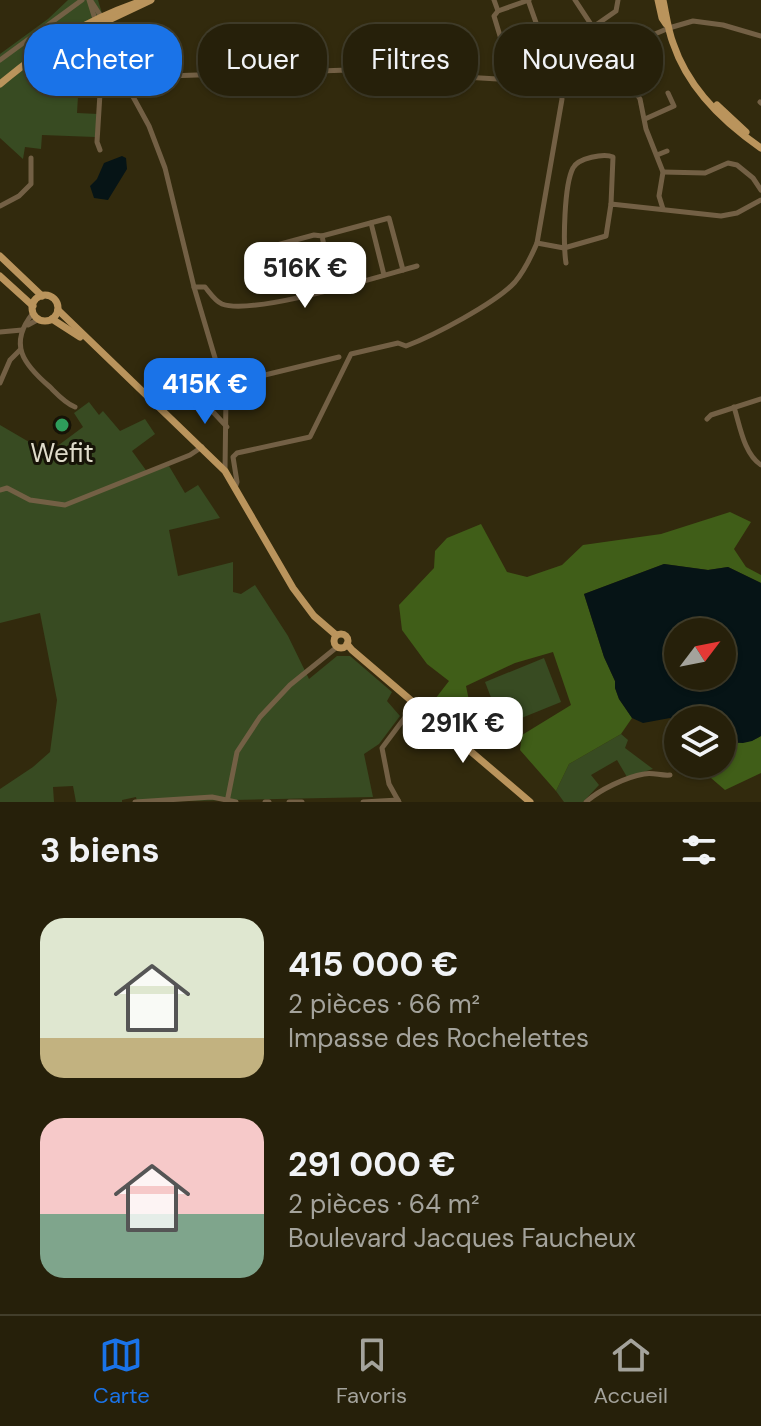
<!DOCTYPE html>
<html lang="fr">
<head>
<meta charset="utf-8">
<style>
  :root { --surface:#26200a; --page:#2e2813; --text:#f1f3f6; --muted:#a4a39c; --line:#423e2b; --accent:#1a73e8 }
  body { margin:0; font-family:"DM Sans",sans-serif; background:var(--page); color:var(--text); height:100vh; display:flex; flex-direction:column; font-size:30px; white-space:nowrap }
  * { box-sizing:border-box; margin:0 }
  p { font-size:26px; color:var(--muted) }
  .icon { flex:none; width:44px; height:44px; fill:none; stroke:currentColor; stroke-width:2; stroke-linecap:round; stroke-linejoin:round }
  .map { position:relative; height:802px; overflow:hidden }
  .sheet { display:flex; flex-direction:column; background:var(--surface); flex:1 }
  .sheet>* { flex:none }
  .guide { position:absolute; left:24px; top:24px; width:714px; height:72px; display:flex; gap:16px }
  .needle { width:52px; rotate:58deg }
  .controls { position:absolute; left:664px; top:618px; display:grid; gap:16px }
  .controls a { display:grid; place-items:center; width:72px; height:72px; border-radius:50%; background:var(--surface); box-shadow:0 2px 6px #0004,0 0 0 2px var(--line); font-size:40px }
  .price { position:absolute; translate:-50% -68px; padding:0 18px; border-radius:16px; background:#fff; color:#222; font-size:26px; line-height:52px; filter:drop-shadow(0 2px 4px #0008) }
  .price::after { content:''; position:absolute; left:50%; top:48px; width:24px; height:18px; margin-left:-12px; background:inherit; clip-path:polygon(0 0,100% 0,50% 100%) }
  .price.on { background:var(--accent); color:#fff }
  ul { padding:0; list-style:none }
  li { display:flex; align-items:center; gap:24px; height:200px; padding:0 40px }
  li span { display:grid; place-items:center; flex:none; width:224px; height:160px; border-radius:24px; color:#555 }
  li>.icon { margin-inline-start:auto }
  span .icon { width:96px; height:96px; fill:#fffc; stroke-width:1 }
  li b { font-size:34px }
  h2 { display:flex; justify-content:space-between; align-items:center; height:96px; padding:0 40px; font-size:34px }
  .chip { padding:0 28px; border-radius:32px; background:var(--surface); box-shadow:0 2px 6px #0004,0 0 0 2px var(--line); font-size:28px; line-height:72px }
  .chip.on { background:var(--accent); color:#fff }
  .tab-bar { display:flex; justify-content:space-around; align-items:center; height:112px; border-top:2px solid var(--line); background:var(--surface); font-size:22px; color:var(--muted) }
  .tab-bar a { display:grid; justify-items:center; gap:4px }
  .tab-bar .on { color:var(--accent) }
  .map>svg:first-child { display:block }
</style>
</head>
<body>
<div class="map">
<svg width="761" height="802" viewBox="0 0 761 802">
  <rect width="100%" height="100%" fill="#322a0d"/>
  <!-- green -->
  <g fill="#384b22">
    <polygon points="68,0 98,0 119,70 99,79 79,80 77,113 98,114 95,137 42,135 41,149 25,147 23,159 0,138 0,54 48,19"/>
    <polygon points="89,402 99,415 103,411 120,431 145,419 155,434 132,451 148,473 169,466 185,493 198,485 220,518 169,530 178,576 233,562 233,592 241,594 255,585 288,636 309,679 337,656 350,656 392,692 387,701 400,716 379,744 364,754 373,797 137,802 136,797 122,800 122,802 76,802 73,786 53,787 54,802 0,802 0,789 33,767 50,752 57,700 40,613 0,623 0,425 48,453 83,427 74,413"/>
    <polygon points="544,658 561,702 502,726 485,682"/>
    <polygon points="621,734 628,740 625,748 653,769 627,777 617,760 591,775 599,785 583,802 564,802 556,791 569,764"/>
  </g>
  <!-- forest -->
  <g fill="#405e18">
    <polygon points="730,512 751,522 734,549 746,567 761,575 761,583 728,567 708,570 664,564 584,594 604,657 615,681 615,688 619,699 632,718 621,734 569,764 556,791 520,750 522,735 571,705 553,652 515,663 466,686 472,715 455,718 431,714 432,703 449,681 427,664 402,630 399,605 434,568 435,551 447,538 481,524 507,572 527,577 562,565 583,545 661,534"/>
    <path d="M761 736V773L725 790 704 772 709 764H722V742C737 743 748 744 761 736Z"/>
  </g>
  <!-- water -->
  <g fill="#061416" fill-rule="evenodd">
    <polygon points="122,156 126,158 127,169 108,200 94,198 90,186 97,179 104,163"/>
    <path d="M664 564 708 570 728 567 761 583V736L752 741 743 743 722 742V720H678V727L670 718 643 723 632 718 619 699 615 688V681L604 657 584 594ZM722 632V676H678V632Z"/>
  </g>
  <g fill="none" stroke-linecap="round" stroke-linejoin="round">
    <!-- minor -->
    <g stroke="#736045" stroke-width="5">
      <polyline points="89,0 101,38 149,126 165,168 194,287 226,395 225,470"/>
      <polyline points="494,0 498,11"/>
      <polyline points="528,0 545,48 549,51 563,47 594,28"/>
      <polyline points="575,0 640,99 646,129 663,172 659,196 663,209"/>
      <polyline points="91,1 104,21 107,43"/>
      <polyline points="593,27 616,11 618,0"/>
      <polyline points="0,60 82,0"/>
      <polyline points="623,70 646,61 648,64"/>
      <polyline points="79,79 348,70 533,81 559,79 595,68 629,45 669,28 693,21 723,25 761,36"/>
      <polyline points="506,80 507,59 494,16 498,11 529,0"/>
      <polyline points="760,102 761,103"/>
      <polyline points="645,119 674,106 668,93"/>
      <polyline points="100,150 97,142 101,77"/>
      <polyline points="657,155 667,151"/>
      <polyline points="663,172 705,173 728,163 737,165 753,178 761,190"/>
      <polyline points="0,206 19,196 31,184 31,158"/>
      <polyline points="371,223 384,275"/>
      <polyline points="322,236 389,218 403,270"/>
      <polyline points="537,243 564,248 606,236 611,204 721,216 737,213 761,200"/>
      <polyline points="277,245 314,235 322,236 333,288"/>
      <path d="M566 263C563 244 564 185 573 168 578 158 604 153 613 157L611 204"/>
      <path d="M194 287H205C210 293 215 301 222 304 253 316 380 276 417 266"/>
      <path d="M33 313C8 344 23 364 50 387 57 394 65 403 75 407"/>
      <polyline points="28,325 39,319"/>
      <polyline points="0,332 22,330"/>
      <polyline points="0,383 10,360 20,350"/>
      <polyline points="224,385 339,357"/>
      <polyline points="201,399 227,427"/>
      <path d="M734 407C740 426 744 454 761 465"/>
      <polyline points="707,419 711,415 761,399"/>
      <path d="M235 488 237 482 233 457 237 453 310 437 351 354 398 343 406 346C433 336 496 303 515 282 525 270 531 257 537 243L562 99 559 79"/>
      <polyline points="0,490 7,488 30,500 65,505 190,455 202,447"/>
      <polyline points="135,802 212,797 236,802"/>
      <polyline points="227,802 237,752 260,717 290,685 337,647"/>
      <polyline points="265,802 269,802"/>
      <polyline points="289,802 302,802"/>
      <polyline points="363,802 398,800"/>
      <polyline points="399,802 389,784 382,748 415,704"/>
      <path d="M586 802C599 790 626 777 644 774 653 772 661 776 670 775"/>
    </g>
    <!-- major -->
    <g stroke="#ba945c" stroke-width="7">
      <polyline points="658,0 662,18 666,24"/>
      <path d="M663 0C666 14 668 30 673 43 688 88 723 122 761 148"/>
      <polyline points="36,59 79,34 151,0"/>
      <path d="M0 84C47 45 87 19 145 0"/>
      <polyline points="717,105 746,132"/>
      <polyline points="0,256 42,296"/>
      <polyline points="0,276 33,306"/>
      <circle cx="45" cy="308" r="13"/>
      <polyline points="58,310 225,471 293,588 314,616 336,635"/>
      <polyline points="52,319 80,337"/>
      <circle cx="341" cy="641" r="7"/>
      <polyline points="347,644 352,650 530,802"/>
    </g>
  </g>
  <!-- markers -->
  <circle fill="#2e9e5b" stroke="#161307" stroke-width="3" cx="62" cy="425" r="8"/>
  <g text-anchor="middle" stroke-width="6" stroke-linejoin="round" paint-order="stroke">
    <!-- poi labels -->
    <g font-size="26" fill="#dfdbca" stroke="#161307">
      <text x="62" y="462">Wefit</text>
    </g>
  </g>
</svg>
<div class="controls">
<a><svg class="needle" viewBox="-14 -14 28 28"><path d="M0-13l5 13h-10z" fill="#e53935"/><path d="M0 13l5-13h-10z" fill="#a4a39c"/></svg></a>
<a><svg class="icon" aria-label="layers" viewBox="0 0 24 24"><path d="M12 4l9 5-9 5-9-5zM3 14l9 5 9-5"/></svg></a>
</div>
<b class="price" style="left:305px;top:310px">516K €</b>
<b class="price on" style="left:205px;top:426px">415K €</b>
<b class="price" style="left:463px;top:765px">291K €</b>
<div class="guide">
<a class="chip on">Acheter</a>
<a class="chip">Louer</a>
<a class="chip">Filtres</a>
<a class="chip">Nouveau</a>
</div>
</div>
<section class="sheet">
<h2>3 biens<svg class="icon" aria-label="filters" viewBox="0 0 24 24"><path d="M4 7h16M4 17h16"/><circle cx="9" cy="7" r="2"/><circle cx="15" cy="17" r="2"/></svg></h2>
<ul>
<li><span style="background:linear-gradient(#dfe7d0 75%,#c2b280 0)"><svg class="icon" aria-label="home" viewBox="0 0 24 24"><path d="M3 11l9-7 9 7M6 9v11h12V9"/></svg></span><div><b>415 000 €</b><p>2 pièces · 66 m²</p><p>Impasse des Rochelettes</p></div></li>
<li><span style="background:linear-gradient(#f6c9c9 60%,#7fa58c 0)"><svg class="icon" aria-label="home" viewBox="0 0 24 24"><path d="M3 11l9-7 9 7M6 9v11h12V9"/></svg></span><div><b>291 000 €</b><p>2 pièces · 64 m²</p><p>Boulevard Jacques Faucheux</p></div></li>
</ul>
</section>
<nav class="tab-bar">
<a class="on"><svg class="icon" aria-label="map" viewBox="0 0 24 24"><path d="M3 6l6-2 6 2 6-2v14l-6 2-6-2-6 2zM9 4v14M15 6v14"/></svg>Carte</a>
<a><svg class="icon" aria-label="saved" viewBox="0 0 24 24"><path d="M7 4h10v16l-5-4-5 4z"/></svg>Favoris</a>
<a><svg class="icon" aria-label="home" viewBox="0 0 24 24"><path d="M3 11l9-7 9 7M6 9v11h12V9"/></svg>Accueil</a>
</nav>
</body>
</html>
